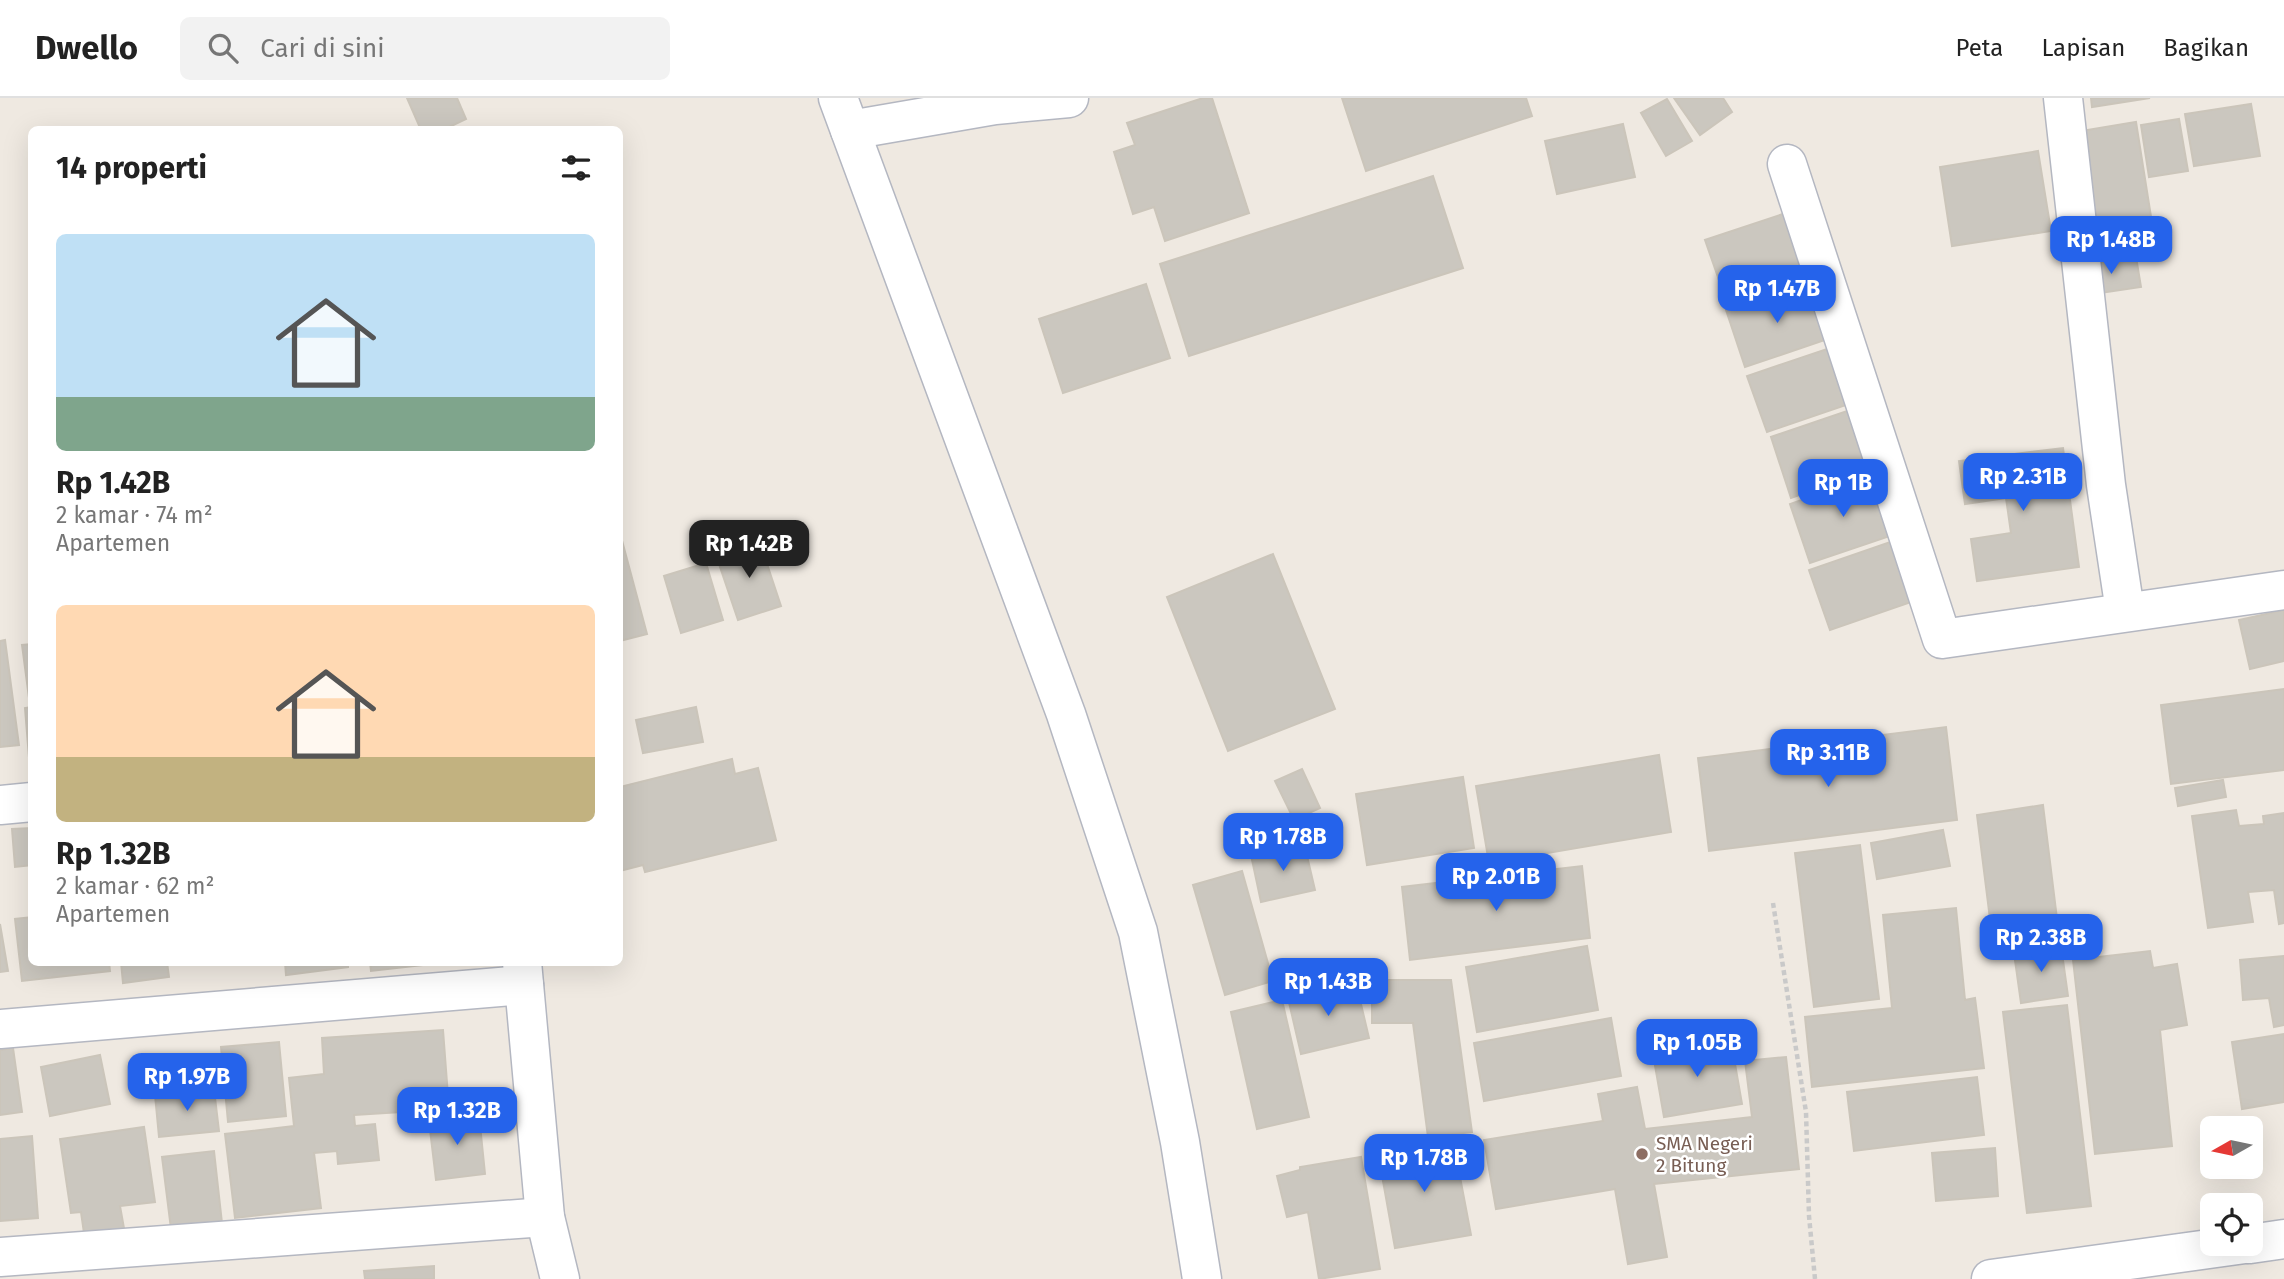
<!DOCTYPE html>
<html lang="id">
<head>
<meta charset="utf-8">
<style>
  :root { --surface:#fff; --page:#f2f2f2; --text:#222; --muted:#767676; --line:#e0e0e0; --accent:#2563eb }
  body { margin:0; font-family:"Fira Sans",sans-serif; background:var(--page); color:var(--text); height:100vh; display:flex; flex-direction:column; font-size:26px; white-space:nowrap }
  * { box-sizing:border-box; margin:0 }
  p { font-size:23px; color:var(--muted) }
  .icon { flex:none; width:38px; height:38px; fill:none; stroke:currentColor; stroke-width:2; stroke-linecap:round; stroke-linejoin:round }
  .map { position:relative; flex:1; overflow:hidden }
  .sheet { position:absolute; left:28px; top:28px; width:595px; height:840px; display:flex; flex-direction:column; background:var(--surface); border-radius:10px; box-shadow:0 7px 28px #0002 }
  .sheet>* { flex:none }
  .needle { width:46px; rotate:261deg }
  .tools { position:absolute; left:2200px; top:1018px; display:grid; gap:14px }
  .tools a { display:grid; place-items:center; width:63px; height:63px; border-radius:10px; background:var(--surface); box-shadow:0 7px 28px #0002; font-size:35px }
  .price { position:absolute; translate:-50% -60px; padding:0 16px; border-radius:14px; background:var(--accent); color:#fff; font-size:23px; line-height:46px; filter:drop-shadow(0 2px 4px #0008) }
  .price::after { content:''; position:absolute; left:50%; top:42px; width:21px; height:16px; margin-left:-10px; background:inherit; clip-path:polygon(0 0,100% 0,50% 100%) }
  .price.selected { background:#222; color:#fff }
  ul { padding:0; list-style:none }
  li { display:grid; align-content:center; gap:14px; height:371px; padding:0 28px }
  li span { display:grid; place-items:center; height:217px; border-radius:10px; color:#555 }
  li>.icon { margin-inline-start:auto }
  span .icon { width:126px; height:126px; fill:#fffc; stroke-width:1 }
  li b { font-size:30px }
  h2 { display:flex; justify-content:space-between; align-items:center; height:84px; padding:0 28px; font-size:30px }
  header { display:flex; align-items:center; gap:42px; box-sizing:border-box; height:98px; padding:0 35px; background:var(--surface); border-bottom:2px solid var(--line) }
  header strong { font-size:33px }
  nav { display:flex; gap:38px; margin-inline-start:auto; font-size:24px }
  .search { width:490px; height:63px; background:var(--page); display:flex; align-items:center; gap:18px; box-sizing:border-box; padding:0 24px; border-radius:10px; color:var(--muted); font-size:26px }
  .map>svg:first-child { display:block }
</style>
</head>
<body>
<header>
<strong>Dwello</strong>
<div class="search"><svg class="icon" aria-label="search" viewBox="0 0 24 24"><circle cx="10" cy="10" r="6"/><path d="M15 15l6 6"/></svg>Cari di sini</div>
<nav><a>Peta</a><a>Lapisan</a><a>Bagikan</a></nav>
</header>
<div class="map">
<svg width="2284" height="1181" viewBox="0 0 2284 1181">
  <rect width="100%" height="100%" fill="#efe9e1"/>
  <!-- building -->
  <g fill="#cbc7bf" stroke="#cbc5ba" stroke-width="2">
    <polygon points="407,0 457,0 466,21 443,32 421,32"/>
    <polygon points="1203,0 1212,0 1249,115 1165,143 1154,109 1133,116 1114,54 1135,47 1127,25"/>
    <polygon points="1342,0 1526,0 1532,18 1366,73"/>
    <polygon points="1674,0 1723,0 1732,14 1700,37"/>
    <polygon points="2091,0 2150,0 2092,9"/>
    <polygon points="1667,1 1692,43 1666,58 1641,15"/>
    <polygon points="2251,6 2260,58 2194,68 2185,16"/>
    <polygon points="2179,21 2188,73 2149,79 2141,27"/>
    <polygon points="2136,24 2155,144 2099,152 2081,33"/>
    <polygon points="1623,26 1635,79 1557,96 1545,43"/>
    <polygon points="2038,53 2051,133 1952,148 1940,69"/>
    <polygon points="1433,78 1463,170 1189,258 1160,166"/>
    <polygon points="1786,115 1807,178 1727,205 1705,142"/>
    <polygon points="2136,159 2141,189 2086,197 2082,167"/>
    <polygon points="1808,184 1828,241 1745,269 1726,212"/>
    <polygon points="1146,186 1170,260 1063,295 1039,221"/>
    <polygon points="1833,249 1852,305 1767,334 1747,278"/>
    <polygon points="1853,311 1874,371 1791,400 1771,339"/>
    <polygon points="2063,350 2079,469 1977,483 1971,441 2011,435 2006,400 1965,406 1959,363"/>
    <polygon points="1875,376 1896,436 1810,465 1790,406"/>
    <polygon points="620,435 647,536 620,543"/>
    <polygon points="1899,441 1920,501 1830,532 1809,472"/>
    <polygon points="759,442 781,508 738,522 716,457"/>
    <polygon points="1273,456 1335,611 1228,653 1167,499"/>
    <polygon points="706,465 723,522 681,535 664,478"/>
    <polygon points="2284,512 2284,563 2250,571 2239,522"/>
    <polygon points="5,542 19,647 0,649 0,543"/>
    <polygon points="32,546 32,600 29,600 22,547"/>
    <polygon points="2284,591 2284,672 2171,686 2161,607"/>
    <polygon points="32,609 32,672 30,672 25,610"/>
    <polygon points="696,609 703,644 643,655 636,622"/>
    <polygon points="1946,629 1957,722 1709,753 1698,660"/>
    <polygon points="1659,657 1671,734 1489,765 1476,688"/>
    <polygon points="732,661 735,676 758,670 776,742 645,774 643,767 620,773 622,722 620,689"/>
    <polygon points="1302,671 1320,710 1294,722 1275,683"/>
    <polygon points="1463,679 1474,750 1367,767 1356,696"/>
    <polygon points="2223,682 2226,699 2178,708 2175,690"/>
    <polygon points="2043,707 2058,829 1992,837 1977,717"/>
    <polygon points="2236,712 2239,728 2264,726 2263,718 2284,715 2284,825 2279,826 2274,792 2248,794 2253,824 2208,830 2192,718"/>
    <polygon points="32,730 32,767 15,769 12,731"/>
    <polygon points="1943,732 1950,768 1877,781 1871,745"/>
    <polygon points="1304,745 1315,792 1261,804 1251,757"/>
    <polygon points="1860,747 1879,901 1814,909 1795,755"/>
    <polygon points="1582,768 1590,840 1410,862 1402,789"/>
    <polygon points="1242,773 1273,883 1225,897 1193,787"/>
    <polygon points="1956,810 1965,902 1975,900 1984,970 1812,989 1805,919 1892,910 1883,817"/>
    <polygon points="32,819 32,864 109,864 110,873 22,883 15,821"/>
    <polygon points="0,826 8,873 0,874"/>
    <polygon points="1587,848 1598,912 1477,934 1466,869"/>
    <polygon points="2061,848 2068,898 2021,905 2014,855"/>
    <polygon points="2150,853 2153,870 2177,866 2187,927 2160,932 2172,1048 2095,1056 2073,862"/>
    <polygon points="2284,858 2284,927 2274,929 2269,900 2243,902 2240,862"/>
    <polygon points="121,864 167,864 169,879 123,885"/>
    <polygon points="285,864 348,864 348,869 286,877"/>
    <polygon points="370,864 423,864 424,867 371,873"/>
    <polygon points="1372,882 1451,882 1472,1034 1428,1039 1413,925 1372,925"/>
    <polygon points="1356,885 1369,940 1301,956 1288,900"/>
    <polygon points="1282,902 1309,1019 1257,1031 1231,914"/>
    <polygon points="2067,907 2091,1108 2027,1115 2003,914"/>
    <polygon points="1611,920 1621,978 1484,1003 1474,945"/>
    <polygon points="443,932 449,1011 354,1017 355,1028 375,1026 379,1062 338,1066 337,1053 314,1055 321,1110 235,1120 225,1036 294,1028 289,980 324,976 322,940"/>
    <polygon points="2284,936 2284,1004 2242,1011 2232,944"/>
    <polygon points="1731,943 1742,1006 1664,1019 1653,956"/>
    <polygon points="279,944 286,1018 228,1024 221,949"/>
    <polygon points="13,950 22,1014 0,1017 0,952"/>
    <polygon points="100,957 110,1006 50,1018 41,969"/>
    <polygon points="1786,959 1799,1071 1654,1086 1667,1159 1628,1166 1615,1091 1496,1111 1484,1042 1603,1023 1598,996 1637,989 1645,1031 1752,1019 1745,963"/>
    <polygon points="1977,979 1984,1037 1854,1053 1847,994"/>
    <polygon points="214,991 219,1033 159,1039 155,997"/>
    <polygon points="479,1017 485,1076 436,1082 429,1023"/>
    <polygon points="144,1029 155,1104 120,1108 125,1136 85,1142 81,1114 71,1115 60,1041"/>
    <polygon points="32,1038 38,1120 0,1123 0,1041"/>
    <polygon points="1453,1042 1471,1137 1395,1150 1378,1055"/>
    <polygon points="1995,1050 1998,1098 1936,1103 1932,1055"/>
    <polygon points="214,1053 222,1125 171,1131 162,1059"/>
    <polygon points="1361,1059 1380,1171 1319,1181 1308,1114 1287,1119 1277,1078 1300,1072 1300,1069"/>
    <polygon points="434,1168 434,1181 365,1181 364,1173"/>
  </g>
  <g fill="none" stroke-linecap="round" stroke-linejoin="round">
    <defs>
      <g id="street">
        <polyline points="2063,0 2106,387 2125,513"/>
        <polyline points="850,32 995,7 1069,0"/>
        <polyline points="1787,66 1942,541 2284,492"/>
        <polyline points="0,707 32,704"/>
        <polyline points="522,864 545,1119 560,1181"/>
        <polyline points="0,931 524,887"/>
        <polyline points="2250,1146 2284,1141"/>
        <polyline points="0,1159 545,1119"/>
        <polyline points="1991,1181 2245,1146"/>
      </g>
      <polyline id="secondary" points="838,0 1066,616 1138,834 1180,1044 1202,1181"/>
    </defs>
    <!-- street casing -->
    <use href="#street" stroke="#b4b7c1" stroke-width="41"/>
    <!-- secondary casing -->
    <use href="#secondary" stroke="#b4b7c1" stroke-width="41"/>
    <!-- path -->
    <polyline stroke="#c9c9c9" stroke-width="4.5" stroke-dasharray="5 3.5" stroke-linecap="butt" points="1773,805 1806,1014 1809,1118 1815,1181"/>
    <!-- street -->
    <use href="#street" stroke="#fff" stroke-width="38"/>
    <!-- secondary -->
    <use href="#secondary" stroke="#fff" stroke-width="38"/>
  </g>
  <!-- markers -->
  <circle fill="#8d6e63" stroke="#fff" stroke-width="2.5" cx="1642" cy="1056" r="7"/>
  <g text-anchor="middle" stroke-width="5" stroke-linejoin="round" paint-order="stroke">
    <!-- education labels -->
    <g font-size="19" fill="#785e54" stroke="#fff" text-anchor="start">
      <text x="1656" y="1052">SMA Negeri<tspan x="1656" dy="22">2 Bitung</tspan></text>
    </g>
  </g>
</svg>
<div class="tools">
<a><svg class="needle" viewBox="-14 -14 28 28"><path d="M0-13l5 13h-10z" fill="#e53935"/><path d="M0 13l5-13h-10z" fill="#767676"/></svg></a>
<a><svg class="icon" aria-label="locate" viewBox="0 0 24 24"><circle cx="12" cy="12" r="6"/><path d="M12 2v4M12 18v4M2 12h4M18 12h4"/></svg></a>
</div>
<b class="price" style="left:2111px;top:178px">Rp 1.48B</b>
<b class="price" style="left:1777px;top:227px">Rp 1.47B</b>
<b class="price" style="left:2023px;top:415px">Rp 2.31B</b>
<b class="price" style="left:1843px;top:421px">Rp 1B</b>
<b class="price selected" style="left:749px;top:482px">Rp 1.42B</b>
<b class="price" style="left:1828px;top:691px">Rp 3.11B</b>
<b class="price" style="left:1283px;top:775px">Rp 1.78B</b>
<b class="price" style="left:1496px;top:815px">Rp 2.01B</b>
<b class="price" style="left:2041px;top:876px">Rp 2.38B</b>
<b class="price" style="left:1328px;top:920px">Rp 1.43B</b>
<b class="price" style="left:1697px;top:981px">Rp 1.05B</b>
<b class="price" style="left:187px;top:1015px">Rp 1.97B</b>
<b class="price" style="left:457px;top:1049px">Rp 1.32B</b>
<b class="price" style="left:1424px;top:1096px">Rp 1.78B</b>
<section class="sheet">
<h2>14 properti<svg class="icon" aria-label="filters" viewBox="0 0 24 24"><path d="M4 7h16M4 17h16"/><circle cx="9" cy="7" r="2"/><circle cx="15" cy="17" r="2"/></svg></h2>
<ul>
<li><span style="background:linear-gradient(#bfe0f5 75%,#7fa58c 0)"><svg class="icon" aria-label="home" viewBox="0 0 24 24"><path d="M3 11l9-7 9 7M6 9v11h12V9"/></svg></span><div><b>Rp 1.42B</b><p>2 kamar · 74 m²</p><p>Apartemen</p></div></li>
<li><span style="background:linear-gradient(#ffd9b3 70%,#c2b280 0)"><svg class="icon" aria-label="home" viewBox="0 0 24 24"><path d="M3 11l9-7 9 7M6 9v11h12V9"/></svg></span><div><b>Rp 1.32B</b><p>2 kamar · 62 m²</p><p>Apartemen</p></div></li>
</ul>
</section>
</div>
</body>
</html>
